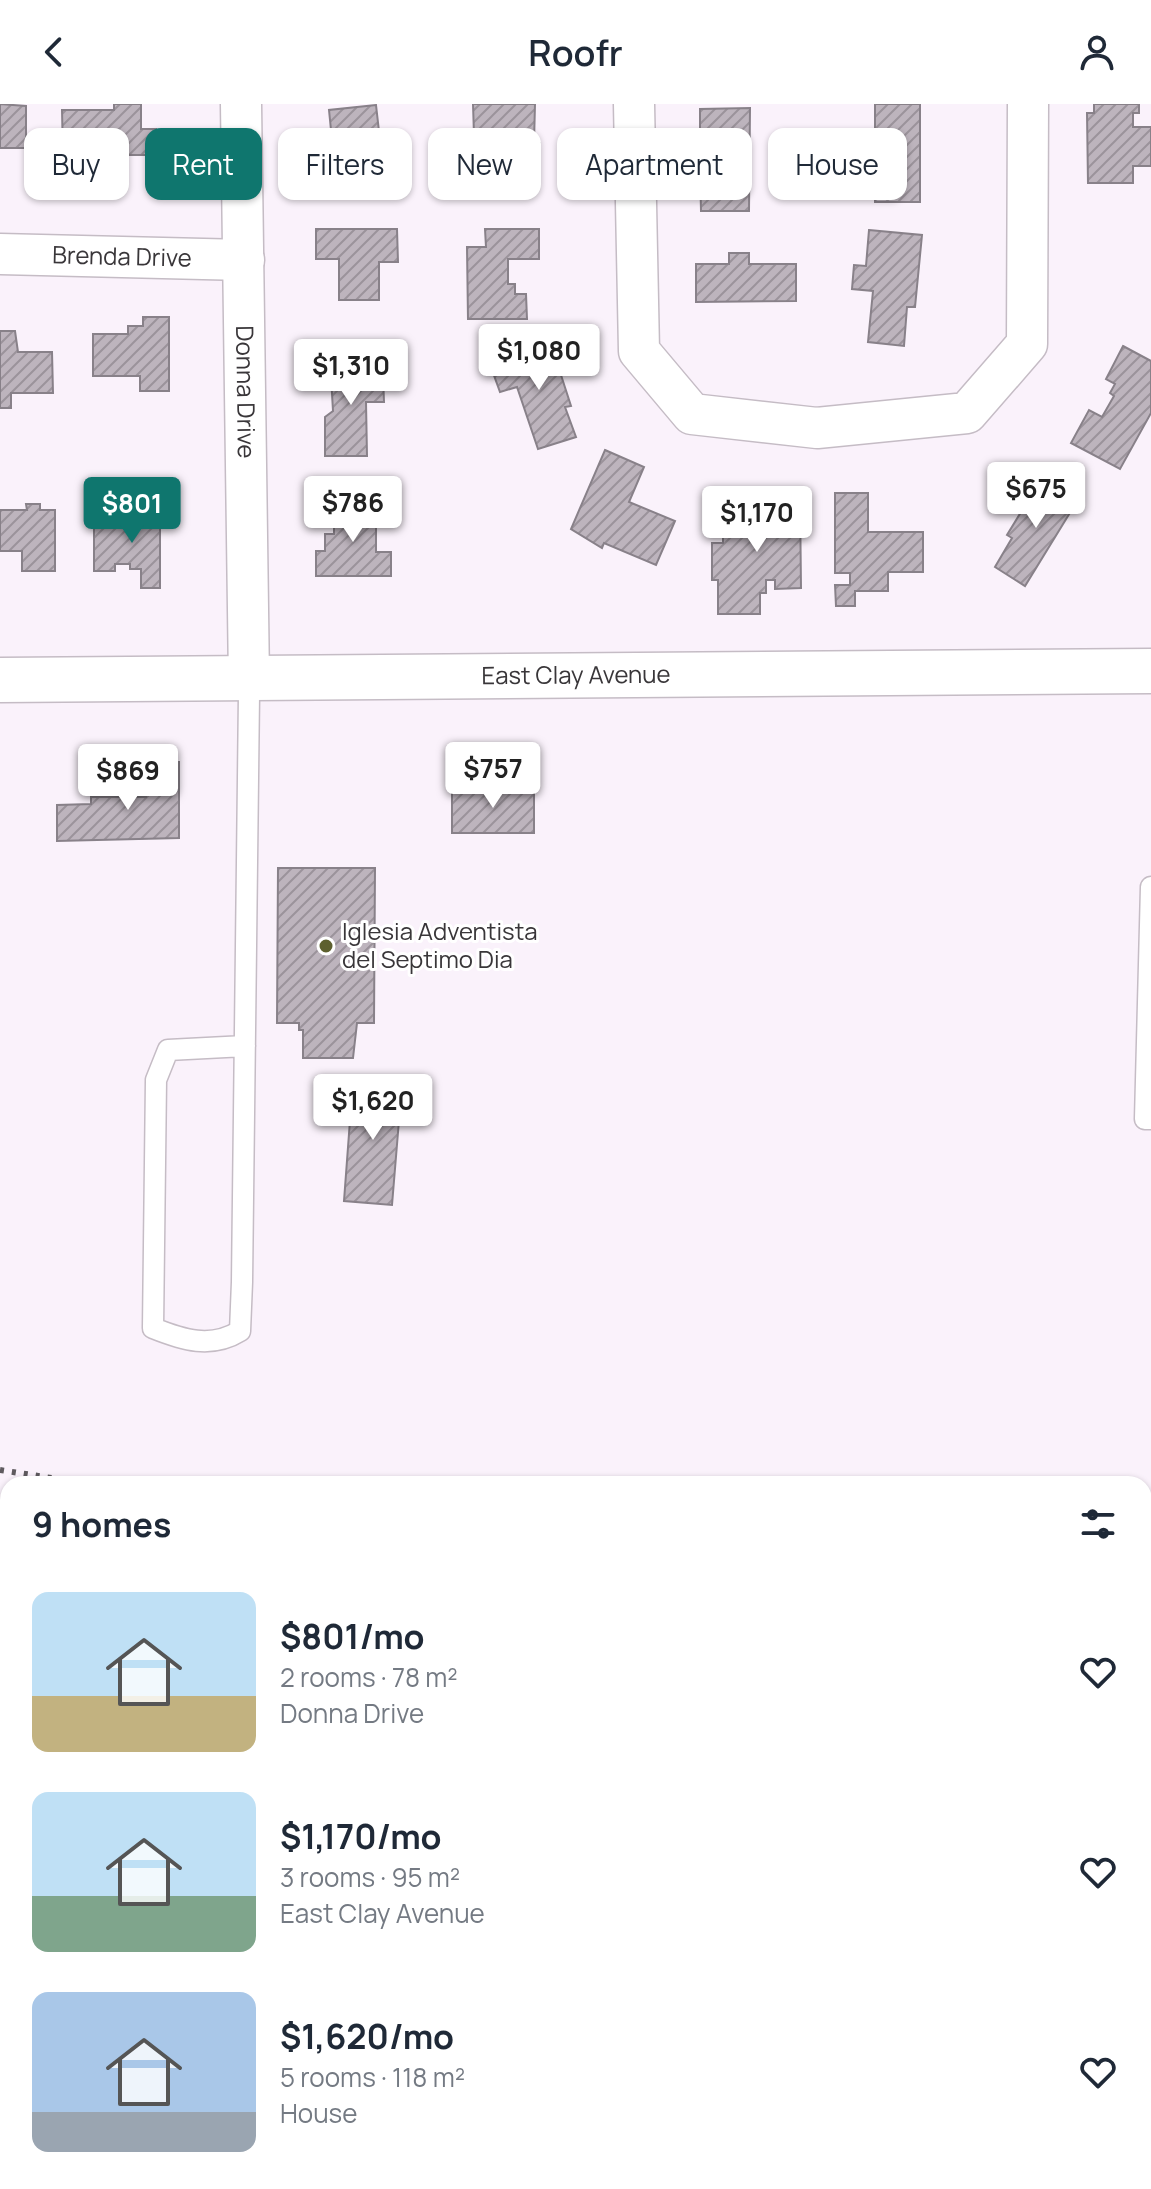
<!DOCTYPE html>
<html lang="en">
<head>
<meta charset="utf-8">
<style>
  :root { --surface:#fff; --page:#f6f6f7; --text:#1f2937; --muted:#747a83; --accent:#0f766e }
  body { margin:0; font-family:Manrope,sans-serif; background:var(--page); color:var(--text); height:100vh; display:flex; flex-direction:column; font-size:30px; white-space:nowrap }
  * { box-sizing:border-box; margin:0 }
  p { font-size:26px; color:var(--muted) }
  .icon { flex:none; width:44px; height:44px; fill:none; stroke:currentColor; stroke-width:2; stroke-linecap:round; stroke-linejoin:round }
  .map { position:relative; flex:1; overflow:hidden }
  .details { position:absolute; left:0px; top:1372px; width:1152px; height:714px; display:flex; flex-direction:column; background:var(--surface); border-radius:24px 24px 0 0; box-shadow:0 2px 6px #0004 }
  .details>* { flex:none }
  .guide { position:absolute; left:24px; top:24px; width:1104px; height:72px; display:flex; gap:16px }
  .price { position:absolute; translate:-50% -68px; padding:0 18px; border-radius:8px; background:#fff; color:#222; font-size:26px; line-height:52px; filter:drop-shadow(0 2px 4px #0008) }
  .price::after { content:''; position:absolute; left:50%; top:48px; width:24px; height:18px; margin-left:-12px; background:inherit; clip-path:polygon(0 0,100% 0,50% 100%) }
  .price.current { background:var(--accent); color:#fff }
  ul { padding:0; list-style:none }
  li { display:flex; align-items:center; gap:24px; height:200px; padding:0 32px }
  li span { display:grid; place-items:center; flex:none; width:224px; height:160px; border-radius:16px; color:#555 }
  li>.icon { margin-inline-start:auto }
  span .icon { width:96px; height:96px; fill:#fffc; stroke-width:1 }
  li b { font-size:34px }
  h2 { display:flex; justify-content:space-between; align-items:center; height:96px; padding:0 32px; font-size:34px }
  .pill { padding:0 28px; border-radius:16px; background:var(--surface); box-shadow:0 2px 6px #0004; font-size:28px; line-height:72px }
  .pill.current { background:var(--accent); color:#fff }
  header { display:flex; justify-content:space-between; align-items:center; height:104px; padding:0 32px; background:var(--surface); font-size:36px; font-weight:600 }
  .map>svg:first-child { display:block }
</style>
</head>
<body>
<header><svg class="icon" aria-label="back" viewBox="0 0 24 24"><path d="M15 5l-7 7 7 7"/></svg>Roofr<svg class="icon" aria-label="person" viewBox="0 0 24 24"><circle cx="12" cy="8" r="4"/><path d="M4 21q1-7 8-7t8 7"/></svg></header>
<div class="map">
<svg width="1151" height="2085" viewBox="0 0 1151 2085">
  <defs>
    <pattern id="building-hatch" width="6" height="6" patternUnits="userSpaceOnUse" patternTransform="scale(2)"><rect width="6" height="6" fill="#bdb4bd"/><path d="M-1 1l2-2M0 6l6-6M5 7l2-2" fill="none" stroke="#9b939b"/></pattern>
  </defs>
  <rect width="100%" height="100%" fill="#faf2fb"/>
  <!-- green -->
  <polygon fill="#d3da91" points="0,1406 8,1407 8,2078 1144,2078 1144,1591 1151,1592 1151,2085 0,2085"/>
  <!-- building -->
  <g fill="url(#building-hatch)" stroke="#888189" stroke-width="2">
    <polygon points="0,0 26,2 26,44 0,44"/>
    <polygon points="114,0 141,0 141,25 156,25 156,51 63,51 62,6 114,6"/>
    <polygon points="473,0 535,0 534,39 540,39 540,75 495,75 495,31 474,31"/>
    <polygon points="875,0 920,0 920,98 875,98 875,70 857,70 857,40 875,40"/>
    <polygon points="1094,0 1139,0 1139,9 1133,9 1133,23 1151,23 1151,62 1133,62 1133,79 1088,79 1087,9 1094,9"/>
    <polygon points="376,1 380,36 395,35 398,65 322,73 319,54 337,52 336,40 342,39 341,25 331,26 329,6"/>
    <polygon points="750,4 749,107 701,107 700,62 696,62 696,53 700,53 700,5"/>
    <polygon points="316,125 397,125 398,158 379,158 379,196 339,196 339,155 316,155"/>
    <polygon points="485,125 539,125 539,155 508,155 508,180 515,180 515,190 526,190 527,215 468,215 467,143 486,143"/>
    <polygon points="869,126 922,131 915,203 907,203 904,242 868,238 873,187 852,185 854,161 866,162"/>
    <polygon points="729,149 749,149 749,160 796,160 796,197 696,198 696,160 729,160"/>
    <polygon points="143,213 169,213 169,287 140,287 140,272 93,272 93,230 128,230 128,222 143,222"/>
    <polygon points="0,227 15,227 18,248 52,248 53,289 11,289 11,304 0,304"/>
    <polygon points="550,237 571,302 565,303 576,333 538,345 517,283 500,288 491,263 509,257 507,251"/>
    <polygon points="1123,242 1151,257 1151,309 1120,365 1071,339 1089,306 1102,313 1114,292 1110,289 1115,280 1106,275"/>
    <polygon points="330,255 366,255 366,266 383,271 384,298 366,298 367,352 325,352 325,313 333,307"/>
    <polygon points="605,346 644,363 629,398 675,417 656,461 604,439 602,444 571,425"/>
    <polygon points="1043,372 1079,394 1025,482 995,463 1012,434 1007,431"/>
    <polygon points="835,389 868,389 868,428 923,428 923,468 888,468 888,487 855,487 855,502 836,502 835,481 850,481 850,469 835,469"/>
    <polygon points="764,394 800,394 801,484 775,485 775,476 766,476 766,489 760,489 760,510 718,510 718,476 712,476 712,439 723,439 723,405 764,405"/>
    <polygon points="334,397 376,397 376,448 391,448 391,472 316,472 316,447 325,447 325,430 334,430"/>
    <polygon points="26,400 40,400 40,406 55,406 55,467 22,467 22,447 0,447 0,406 27,406"/>
    <polygon points="126,403 160,403 160,484 141,484 141,465 130,465 130,460 115,460 115,467 94,467 94,421 126,421"/>
    <polygon points="146,658 179,658 179,734 57,737 57,701 91,700 91,693 146,693"/>
    <polygon points="488,674 501,674 501,685 534,685 534,729 452,729 452,682 488,685"/>
    <polygon points="278,764 375,764 374,919 357,919 353,954 303,954 303,926 299,926 299,919 277,919"/>
    <polygon points="353,976 402,980 392,1101 344,1097"/>
    <polygon points="844,2078 908,2078 909,2085 846,2085"/>
  </g>
  <g fill="none" stroke-linecap="round" stroke-linejoin="round">
    <defs>
      <g id="lane">
        <polyline points="1151,783 1145,1015 1151,1015"/>
        <path d="M245 942 168 946 156 976 153 1224C183 1236 211 1245 240 1227L242 1178 249 590V577"/>
      </g>
      <g id="street">
        <path id="s1" d="M241 0 249 577"/>
        <polyline points="634,0 639,247 692,310 817,324 967,309 1027,240 1028,0"/>
        <path id="s2" d="M0 150 244 156"/>
      </g>
      <g id="secondary">
        <path id="s3" d="M0 576 1151 567"/>
      </g>
    </defs>
    <!-- lane casing -->
    <use href="#lane" stroke="#c5bcc5" stroke-width="23"/>
    <!-- street casing -->
    <use href="#street" stroke="#c5bcc5" stroke-width="43"/>
    <!-- secondary casing -->
    <use href="#secondary" stroke="#c5bcc5" stroke-width="47"/>
    <!-- lane -->
    <use href="#lane" stroke="#fff" stroke-width="20"/>
    <!-- street -->
    <use href="#street" stroke="#fff" stroke-width="40"/>
    <!-- secondary -->
    <use href="#secondary" stroke="#fff" stroke-width="44"/>
    <!-- rail -->
    <g stroke="#5f5b5f" stroke-width="6" stroke-dasharray="4 8" stroke-linecap="butt">
      <polyline points="0,1366 90,1380"/>
      <polyline points="1144,1544 1151,1545"/>
    </g>
  </g>
  <!-- markers -->
  <circle fill="#5d602e" stroke="#fff" stroke-width="3" cx="326" cy="842" r="8"/>
  <g text-anchor="middle" stroke-width="6" stroke-linejoin="round" paint-order="stroke">
    <!-- street labels -->
    <g font-size="24" fill="#393639" stroke="#fff">
      <text dy="8" stroke="none"><textPath href="#s2" startOffset="122">Brenda Drive</textPath></text>
      <text dy="8" stroke="none"><textPath href="#s1" startOffset="288">Donna Drive</textPath></text>
      <text dy="8" stroke="none"><textPath href="#s3" startOffset="576">East Clay Avenue</textPath></text>
    </g>
    <!-- poi labels -->
    <g font-size="24" fill="#393639" stroke="#fff" text-anchor="start">
      <text x="342" y="836">Iglesia Adventista<tspan x="342" dy="28">del Septimo Dia</tspan></text>
    </g>
  </g>
</svg>
<b class="price" style="left:539px;top:288px">$1,080</b>
<b class="price" style="left:351px;top:303px">$1,310</b>
<b class="price" style="left:1036px;top:426px">$675</b>
<b class="price" style="left:353px;top:440px">$786</b>
<b class="price current" style="left:132px;top:441px">$801</b>
<b class="price" style="left:757px;top:450px">$1,170</b>
<b class="price" style="left:493px;top:706px">$757</b>
<b class="price" style="left:128px;top:708px">$869</b>
<b class="price" style="left:373px;top:1038px">$1,620</b>
<div class="guide">
<a class="pill">Buy</a>
<a class="pill current">Rent</a>
<a class="pill">Filters</a>
<a class="pill">New</a>
<a class="pill">Apartment</a>
<a class="pill">House</a>
</div>
<section class="details">
<h2>9 homes<svg class="icon" aria-label="filters" viewBox="0 0 24 24"><path d="M4 7h16M4 17h16"/><circle cx="9" cy="7" r="2"/><circle cx="15" cy="17" r="2"/></svg></h2>
<ul>
<li><span style="background:linear-gradient(#bfe0f5 65%,#c2b280 0)"><svg class="icon" aria-label="home" viewBox="0 0 24 24"><path d="M3 11l9-7 9 7M6 9v11h12V9"/></svg></span><div><b>$801/mo</b><p>2 rooms · 78 m²</p><p>Donna Drive</p></div><svg class="icon" aria-label="heart" viewBox="0 0 24 24"><path d="M12 20l-8-8c-3-5 5-10 8-4 3-6 11-1 8 4z"/></svg></li>
<li><span style="background:linear-gradient(#bfe0f5 65%,#7fa58c 0)"><svg class="icon" aria-label="home" viewBox="0 0 24 24"><path d="M3 11l9-7 9 7M6 9v11h12V9"/></svg></span><div><b>$1,170/mo</b><p>3 rooms · 95 m²</p><p>East Clay Avenue</p></div><svg class="icon" aria-label="heart" viewBox="0 0 24 24"><path d="M12 20l-8-8c-3-5 5-10 8-4 3-6 11-1 8 4z"/></svg></li>
<li><span style="background:linear-gradient(#a9c7e8 75%,#9aa5b1 0)"><svg class="icon" aria-label="home" viewBox="0 0 24 24"><path d="M3 11l9-7 9 7M6 9v11h12V9"/></svg></span><div><b>$1,620/mo</b><p>5 rooms · 118 m²</p><p>House</p></div><svg class="icon" aria-label="heart" viewBox="0 0 24 24"><path d="M12 20l-8-8c-3-5 5-10 8-4 3-6 11-1 8 4z"/></svg></li>
</ul>
</section>
</div>
</body>
</html>
